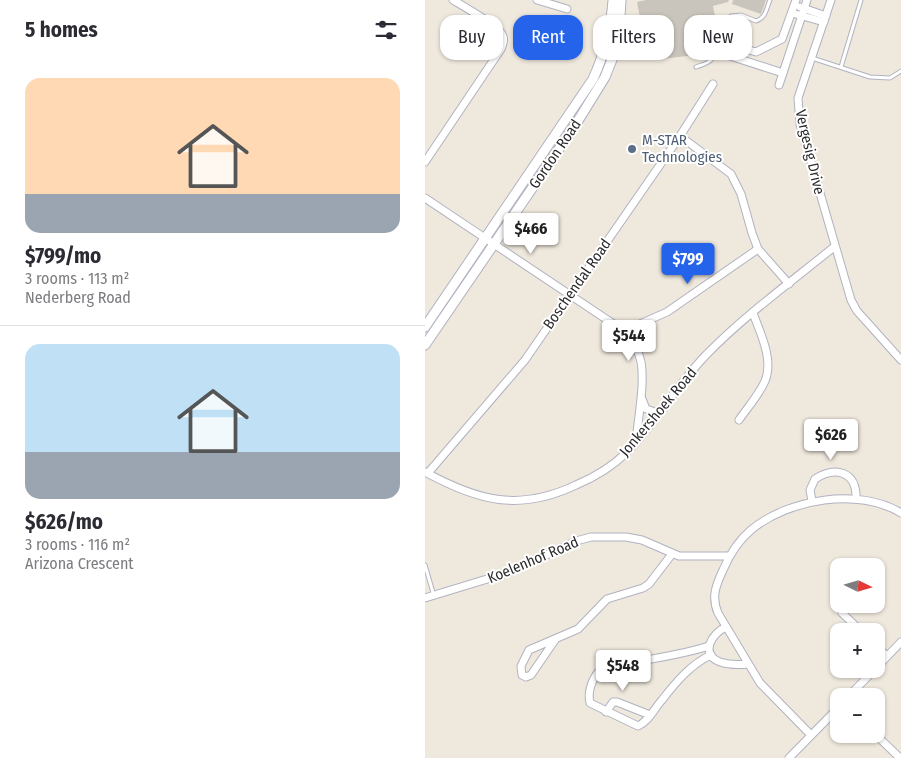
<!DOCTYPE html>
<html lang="en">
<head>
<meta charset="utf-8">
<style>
  :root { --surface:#fff; --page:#f2f2f3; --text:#2b2b33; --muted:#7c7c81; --line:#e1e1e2; --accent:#2563eb }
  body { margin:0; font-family:"Fira Sans Condensed",sans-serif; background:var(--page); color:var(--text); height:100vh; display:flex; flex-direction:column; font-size:19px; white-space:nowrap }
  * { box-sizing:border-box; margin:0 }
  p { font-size:16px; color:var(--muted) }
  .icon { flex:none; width:28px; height:28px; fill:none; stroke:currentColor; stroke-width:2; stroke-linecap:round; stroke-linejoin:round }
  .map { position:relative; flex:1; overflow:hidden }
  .details { display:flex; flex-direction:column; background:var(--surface); width:425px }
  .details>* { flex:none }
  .top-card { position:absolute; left:15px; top:15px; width:385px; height:45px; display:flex; gap:10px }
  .needle { width:32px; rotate:95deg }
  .controls { position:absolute; left:405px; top:558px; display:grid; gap:10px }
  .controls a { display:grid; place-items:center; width:55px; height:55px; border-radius:10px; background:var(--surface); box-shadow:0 1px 4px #0004; font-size:25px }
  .price { position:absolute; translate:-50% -42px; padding:0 11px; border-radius:5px; background:#fff; color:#222; font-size:16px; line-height:32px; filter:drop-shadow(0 1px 2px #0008) }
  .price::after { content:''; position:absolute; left:50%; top:30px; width:15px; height:11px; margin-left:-8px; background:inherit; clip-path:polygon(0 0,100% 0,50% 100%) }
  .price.active { background:var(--accent); color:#fff }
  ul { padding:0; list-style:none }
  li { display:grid; align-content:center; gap:10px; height:265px; padding:0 25px }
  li+li { border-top:1px solid var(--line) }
  li span { display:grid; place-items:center; height:155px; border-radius:15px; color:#555 }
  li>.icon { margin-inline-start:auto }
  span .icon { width:90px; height:90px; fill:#fffc; stroke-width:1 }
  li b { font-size:21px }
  h2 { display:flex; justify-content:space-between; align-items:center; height:60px; padding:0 25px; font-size:21px }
  .chip { padding:0 18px; border-radius:15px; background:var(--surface); box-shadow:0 1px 4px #0004; font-size:18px; line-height:45px }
  .chip.active { background:var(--accent); color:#fff }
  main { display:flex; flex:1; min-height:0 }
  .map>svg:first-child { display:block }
</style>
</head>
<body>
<main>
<section class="details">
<h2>5 homes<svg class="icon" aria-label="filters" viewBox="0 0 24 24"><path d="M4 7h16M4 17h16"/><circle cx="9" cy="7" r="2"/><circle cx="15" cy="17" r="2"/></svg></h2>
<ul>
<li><span style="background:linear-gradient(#ffd9b3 75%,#9aa5b1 0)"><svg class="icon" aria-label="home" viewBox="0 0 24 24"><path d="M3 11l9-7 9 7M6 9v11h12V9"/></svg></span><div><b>$799/mo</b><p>3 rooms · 113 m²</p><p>Nederberg Road</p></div></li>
<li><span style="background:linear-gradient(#bfe0f5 70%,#9aa5b1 0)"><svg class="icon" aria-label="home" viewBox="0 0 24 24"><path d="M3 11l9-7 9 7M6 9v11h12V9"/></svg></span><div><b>$626/mo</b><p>3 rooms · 116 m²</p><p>Arizona Crescent</p></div></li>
</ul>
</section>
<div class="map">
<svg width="476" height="758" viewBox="0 0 476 758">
  <rect width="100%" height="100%" fill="#efe8dd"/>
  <!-- building -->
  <g fill="#cac5bc">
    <polygon points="221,0 304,0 303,2 288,6 293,33 287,53 237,59 235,48 242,46 240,35 219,38 212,2"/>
    <polygon points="308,0 341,0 336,14 307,4"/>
  </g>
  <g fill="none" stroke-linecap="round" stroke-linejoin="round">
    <defs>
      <g id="service">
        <polyline points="387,58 445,77 465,78 476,71"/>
        <path d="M271 67C276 65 282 64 286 60 296 50 296 28 306 16L316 15 331 21C341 18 341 9 345 0"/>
        <polyline points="416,67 436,0"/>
        <polyline points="0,565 9,596"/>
      </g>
      <g id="minor">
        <polyline points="112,0 142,9"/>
        <polyline points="406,0 373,98 375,124 426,300 432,311 476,360"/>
        <polyline points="375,7 401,16"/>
        <polyline points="367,13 399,22"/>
        <polyline points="358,73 305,56 302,51 306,45 331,52 357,39 371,0"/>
        <polyline points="354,85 382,0"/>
        <polyline points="255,136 306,174 316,194 327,233 333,249 364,284"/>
        <path d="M0 162 76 49C78 44 80 39 77 34 72 25 38 6 28 0"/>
        <path d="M0 198 199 331C206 341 214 350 216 362 220 383 213 419 211 441"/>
        <polyline points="199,331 242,312 333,249"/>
        <polyline points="217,399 221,409 233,413"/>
        <path d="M314 420C322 408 334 395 340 381 349 359 335 333 328 313"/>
        <path d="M0 472C53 501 94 512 151 485 170 477 187 467 202 452 231 422 252 385 281 355 320 315 366 282 409 247"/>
        <polyline points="3,473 100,360 255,136 288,84"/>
        <path d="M387 501 385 490 390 479C410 466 432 471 431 499"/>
        <polyline points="0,598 85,572 151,541 166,537 201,537 217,540 254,556 304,556"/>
        <polyline points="417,613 436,631"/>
        <path d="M301 627C287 633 274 654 295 662 304 665 314 665 323 664"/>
        <polyline points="130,640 106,675 101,677 97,675 96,666 104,650 153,629 182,599 218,588 224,584 247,554"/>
        <path d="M284 646C259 654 234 658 208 662 200 664 185 663 178 668 168 675 162 691 165 703L213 726C224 721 229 709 237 700 251 682 266 664 286 655"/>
        <polyline points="451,646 462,656"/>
        <polyline points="451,668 476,642"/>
        <polyline points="424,696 450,669"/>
        <polyline points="181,712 188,702 192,702 225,715"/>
        <polyline points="450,734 475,758"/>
        <path d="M386 735 335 683 293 613C286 597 291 585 298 570 304 556 314 540 326 530 363 499 434 487 476 513"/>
        <polyline points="364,758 414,707"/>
      </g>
      <g id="tertiary">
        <path d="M0 327 168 79C180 53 186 29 188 0"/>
        <polyline points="0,345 151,124 180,77 190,52 194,33 196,0"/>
      </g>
    </defs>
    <!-- service casing -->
    <use href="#service" stroke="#b1b2c1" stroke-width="5"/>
    <!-- minor casing -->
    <use href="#minor" stroke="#b1b2c1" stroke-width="9"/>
    <!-- tertiary casing -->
    <use href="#tertiary" stroke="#b1b2c1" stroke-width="11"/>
    <!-- service -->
    <use href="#service" stroke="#fff" stroke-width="3"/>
    <!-- minor -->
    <use href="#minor" stroke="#fff" stroke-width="7"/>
    <!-- tertiary -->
    <use href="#tertiary" stroke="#fff" stroke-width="9"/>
  </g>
  <!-- markers -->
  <circle fill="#5c6f8a" stroke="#fff" stroke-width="2" cx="207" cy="149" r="5"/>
  <g text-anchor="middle" stroke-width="4" stroke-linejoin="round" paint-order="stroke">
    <!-- service labels -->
    <g font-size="15" fill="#4e5e75" stroke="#fff" text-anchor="start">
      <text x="217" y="145">M-STAR<tspan x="217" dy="17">Technologies</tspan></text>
    </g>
    <!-- street labels -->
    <g font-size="15" fill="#2c2c2c" stroke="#fff">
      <text transform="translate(385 152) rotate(77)" y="5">Vergesig Drive</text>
      <text transform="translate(130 154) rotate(-56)" y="5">Gordon Road</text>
      <text transform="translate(152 284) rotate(-55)" y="5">Boschendal Road</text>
      <text transform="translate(233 412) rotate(-50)" y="5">Jonkershoek Road</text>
      <text transform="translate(108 560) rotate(-23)" y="5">Koelenhof Road</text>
    </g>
  </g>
</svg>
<div class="controls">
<a><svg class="needle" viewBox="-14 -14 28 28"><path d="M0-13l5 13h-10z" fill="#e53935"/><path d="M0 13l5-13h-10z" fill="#7c7c81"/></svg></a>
<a>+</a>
<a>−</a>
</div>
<b class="price" style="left:106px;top:255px">$466</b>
<b class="price active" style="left:263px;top:285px">$799</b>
<b class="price" style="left:204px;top:362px">$544</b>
<b class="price" style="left:406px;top:461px">$626</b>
<b class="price" style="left:198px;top:692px">$548</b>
<div class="top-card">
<a class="chip">Buy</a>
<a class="chip active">Rent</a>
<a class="chip">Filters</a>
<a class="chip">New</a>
</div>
</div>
</main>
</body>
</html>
